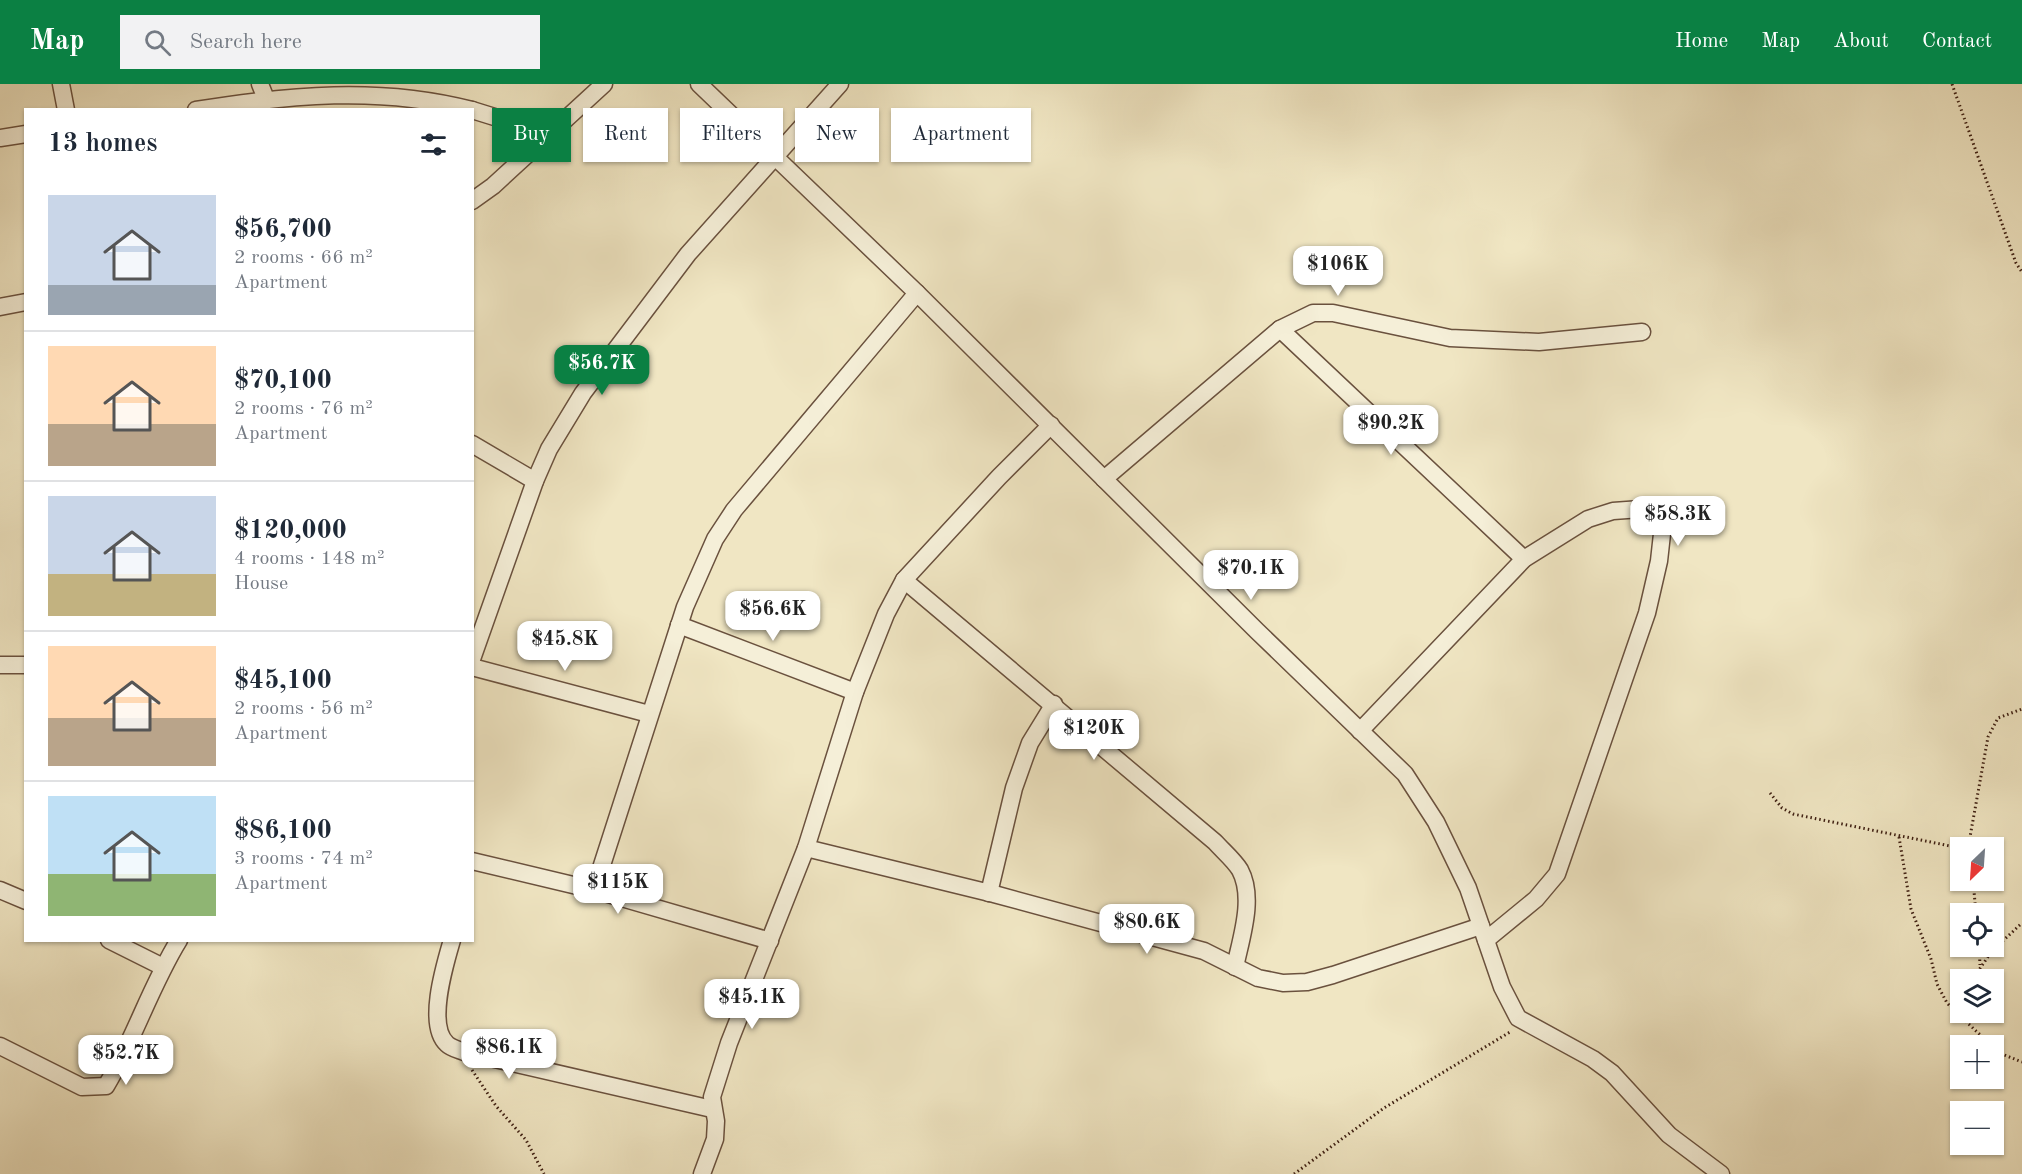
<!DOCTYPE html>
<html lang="en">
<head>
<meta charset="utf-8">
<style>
  :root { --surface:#fff; --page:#f2f2f3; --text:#1f2937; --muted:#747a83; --line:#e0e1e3; --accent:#0b8043 }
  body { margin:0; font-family:"Old Standard TT",serif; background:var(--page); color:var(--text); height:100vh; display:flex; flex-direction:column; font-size:22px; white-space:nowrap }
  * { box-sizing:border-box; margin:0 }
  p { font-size:20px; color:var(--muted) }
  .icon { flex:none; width:33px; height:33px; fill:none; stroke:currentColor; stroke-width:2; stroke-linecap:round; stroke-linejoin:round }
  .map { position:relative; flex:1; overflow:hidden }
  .side { position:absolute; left:24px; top:24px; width:450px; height:834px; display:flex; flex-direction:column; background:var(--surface); border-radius:0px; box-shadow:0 2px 4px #0004 }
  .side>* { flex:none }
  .banner { position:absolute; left:492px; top:24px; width:570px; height:54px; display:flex; gap:12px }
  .needle { width:39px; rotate:205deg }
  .controls { position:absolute; left:1950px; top:753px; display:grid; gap:12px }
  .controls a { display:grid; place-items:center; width:54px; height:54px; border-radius:0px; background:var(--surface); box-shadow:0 2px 4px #0004; font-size:30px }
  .price { position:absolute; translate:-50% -51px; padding:0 14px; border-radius:12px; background:#fff; color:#222; font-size:20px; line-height:39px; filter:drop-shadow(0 2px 3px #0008) }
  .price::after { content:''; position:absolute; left:50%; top:36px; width:18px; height:14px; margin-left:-9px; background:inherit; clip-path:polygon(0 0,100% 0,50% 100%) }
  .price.selected { background:var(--accent); color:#fff }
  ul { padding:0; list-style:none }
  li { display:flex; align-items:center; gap:18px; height:150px; padding:0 24px }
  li+li { border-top:2px solid var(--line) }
  li span { display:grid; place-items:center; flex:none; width:168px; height:120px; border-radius:0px; color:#555 }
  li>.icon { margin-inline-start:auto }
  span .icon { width:72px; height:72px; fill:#fffc; stroke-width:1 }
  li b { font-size:26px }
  h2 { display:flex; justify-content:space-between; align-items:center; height:72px; padding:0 24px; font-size:26px }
  .tag { padding:0 21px; border-radius:0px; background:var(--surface); box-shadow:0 2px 4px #0004; font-size:21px; line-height:54px }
  .tag.selected { background:var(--accent); color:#fff }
  header { display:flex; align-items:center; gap:36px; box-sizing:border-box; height:84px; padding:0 30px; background:var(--accent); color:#fff }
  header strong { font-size:28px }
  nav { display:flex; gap:33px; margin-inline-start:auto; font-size:21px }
  .search { width:420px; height:54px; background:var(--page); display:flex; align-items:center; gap:15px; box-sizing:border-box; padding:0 21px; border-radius:0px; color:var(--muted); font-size:22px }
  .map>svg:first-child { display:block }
</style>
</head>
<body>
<header>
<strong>Map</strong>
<div class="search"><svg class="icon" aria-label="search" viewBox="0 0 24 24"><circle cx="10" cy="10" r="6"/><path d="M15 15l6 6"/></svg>Search here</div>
<nav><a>Home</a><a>Map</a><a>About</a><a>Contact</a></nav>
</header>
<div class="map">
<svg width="2022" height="1090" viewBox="0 0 2022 1090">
  <rect width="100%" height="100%" fill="#f0e6c3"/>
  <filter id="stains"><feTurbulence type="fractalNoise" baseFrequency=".00333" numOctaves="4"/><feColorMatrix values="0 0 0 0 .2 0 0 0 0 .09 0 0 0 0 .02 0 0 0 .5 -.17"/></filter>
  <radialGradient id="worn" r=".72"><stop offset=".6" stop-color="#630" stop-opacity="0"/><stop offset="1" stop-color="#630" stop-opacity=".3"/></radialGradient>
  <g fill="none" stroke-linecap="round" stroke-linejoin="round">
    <defs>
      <g id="minor">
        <polyline points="61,0 66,26"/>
        <polyline points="260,0 266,15"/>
        <polyline points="699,0 917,209 1257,547 1405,690 1436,738 1468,804 1502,903 1518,934 1593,975 1612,989 1669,1051 1721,1090"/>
        <path d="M196 26C289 11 379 2 472 26"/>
        <polyline points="472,26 501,35 533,63"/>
        <polyline points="0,54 26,50"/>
        <polyline points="472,117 493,102 604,0"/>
        <polyline points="0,223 26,218"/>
        <polyline points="1280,245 1524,475"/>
        <polyline points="472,360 535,397"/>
        <polyline points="1104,395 1280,245 1313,229 1333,229 1450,254 1539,258 1642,248"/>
        <path d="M904 496 1215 758C1223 767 1234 776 1240 786 1255 814 1241 854 1235 883"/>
        <polyline points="679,541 855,608"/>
        <polyline points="472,575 535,397 549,365 583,309 688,170 840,0"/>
        <polyline points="0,581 26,581"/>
        <polyline points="472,583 649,630"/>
        <polyline points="1360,647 1524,475 1588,435 1613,427 1641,425 1656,433 1662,450 1659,477 1647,529 1557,790 1536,815 1486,856"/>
        <polyline points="806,764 994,810 1204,867 1258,894 1283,899 1307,898 1333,891 1481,842"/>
        <polyline points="472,777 594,806 770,857"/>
        <polyline points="0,806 26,817"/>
        <polyline points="594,806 685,523 715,455 734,426 917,209"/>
        <polyline points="989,809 1014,704 1030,659 1054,620"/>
        <polyline points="109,856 163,883"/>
        <path d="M452 856C445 880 426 941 447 960 451 964 459 966 464 968L712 1025"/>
        <path d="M0 962 82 1003 106 1002C134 956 150 903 179 856"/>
        <polyline points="702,1090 715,1055 716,1037 712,1013 729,959 806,764 855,608 886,530 904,496 999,393 1051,341"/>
      </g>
    </defs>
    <!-- minor casing -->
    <use href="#minor" stroke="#6a513e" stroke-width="19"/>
    <!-- path -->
    <g stroke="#3e1f12" stroke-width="3" stroke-dasharray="1.5 3" stroke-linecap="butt">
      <polyline points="1952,0 2016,179 2022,188"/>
      <polyline points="1770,709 1782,724 1793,730 1960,764"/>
      <polyline points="1899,753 1911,825 1931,875 1937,900 1947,919 1958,930"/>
      <polyline points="1968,764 1988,653 1998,634 2022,625"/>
      <polyline points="1973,796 1976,830"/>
      <polyline points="1979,862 1980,881"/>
      <polyline points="1972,896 1992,867 2022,839"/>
      <polyline points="1960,918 1958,930 1992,962"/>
      <polyline points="1994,963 2002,970 2022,978"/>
      <polyline points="472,986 496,1022 526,1056 544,1090"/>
      <polyline points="1294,1090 1384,1024 1510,948"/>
    </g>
    <!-- minor -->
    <use href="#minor" stroke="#f5efd8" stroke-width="16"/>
  </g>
  <rect width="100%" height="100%" filter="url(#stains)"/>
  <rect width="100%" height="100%" fill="url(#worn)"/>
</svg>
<div class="controls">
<a><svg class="needle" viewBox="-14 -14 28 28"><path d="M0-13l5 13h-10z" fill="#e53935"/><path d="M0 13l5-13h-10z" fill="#747a83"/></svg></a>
<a><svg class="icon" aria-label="locate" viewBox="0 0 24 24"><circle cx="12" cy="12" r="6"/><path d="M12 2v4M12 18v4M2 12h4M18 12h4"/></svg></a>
<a><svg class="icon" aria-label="layers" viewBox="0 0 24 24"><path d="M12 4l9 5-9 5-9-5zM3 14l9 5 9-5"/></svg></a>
<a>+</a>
<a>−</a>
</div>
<b class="price" style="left:1338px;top:213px">$106K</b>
<b class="price selected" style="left:602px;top:312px">$56.7K</b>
<b class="price" style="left:1391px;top:372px">$90.2K</b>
<b class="price" style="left:1678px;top:463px">$58.3K</b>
<b class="price" style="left:1251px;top:517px">$70.1K</b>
<b class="price" style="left:773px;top:558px">$56.6K</b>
<b class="price" style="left:565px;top:588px">$45.8K</b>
<b class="price" style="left:1094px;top:677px">$120K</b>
<b class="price" style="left:618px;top:831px">$115K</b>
<b class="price" style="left:1147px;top:871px">$80.6K</b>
<b class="price" style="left:752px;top:946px">$45.1K</b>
<b class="price" style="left:509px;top:996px">$86.1K</b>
<b class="price" style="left:126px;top:1002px">$52.7K</b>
<div class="banner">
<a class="tag selected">Buy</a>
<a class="tag">Rent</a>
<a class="tag">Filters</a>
<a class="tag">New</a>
<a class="tag">Apartment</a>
</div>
<section class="side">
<h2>13 homes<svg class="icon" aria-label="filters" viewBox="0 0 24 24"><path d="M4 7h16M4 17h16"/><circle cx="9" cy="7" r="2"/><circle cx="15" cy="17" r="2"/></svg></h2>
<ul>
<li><span style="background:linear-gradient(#c9d6e8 75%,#9aa5b1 0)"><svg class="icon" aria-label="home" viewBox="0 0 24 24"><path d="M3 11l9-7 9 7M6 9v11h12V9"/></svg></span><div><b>$56,700</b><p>2 rooms · 66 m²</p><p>Apartment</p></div></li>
<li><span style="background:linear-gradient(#ffd9b3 65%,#b9a48a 0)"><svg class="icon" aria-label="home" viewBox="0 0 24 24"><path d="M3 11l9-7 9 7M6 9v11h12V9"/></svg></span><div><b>$70,100</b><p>2 rooms · 76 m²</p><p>Apartment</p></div></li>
<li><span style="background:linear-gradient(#c9d6e8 65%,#c2b280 0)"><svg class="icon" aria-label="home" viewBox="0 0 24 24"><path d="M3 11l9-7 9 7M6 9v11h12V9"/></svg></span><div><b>$120,000</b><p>4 rooms · 148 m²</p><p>House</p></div></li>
<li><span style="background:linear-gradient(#ffd9b3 60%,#b9a48a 0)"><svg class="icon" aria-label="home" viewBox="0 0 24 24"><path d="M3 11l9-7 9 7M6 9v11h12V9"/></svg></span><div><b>$45,100</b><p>2 rooms · 56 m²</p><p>Apartment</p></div></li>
<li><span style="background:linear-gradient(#bfe0f5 65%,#8fb573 0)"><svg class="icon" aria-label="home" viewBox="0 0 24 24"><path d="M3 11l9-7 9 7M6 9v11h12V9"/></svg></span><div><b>$86,100</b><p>3 rooms · 74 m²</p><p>Apartment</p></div></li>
</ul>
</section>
</div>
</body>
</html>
